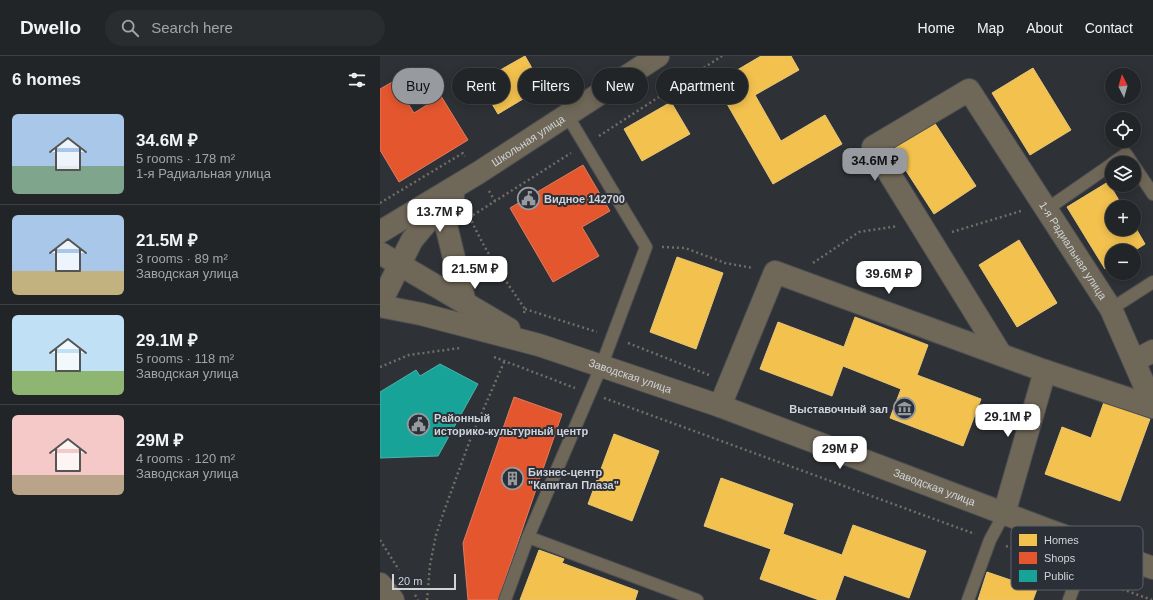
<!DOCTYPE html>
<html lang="en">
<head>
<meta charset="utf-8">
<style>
  :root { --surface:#222528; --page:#2a2d30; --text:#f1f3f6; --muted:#a2a5a8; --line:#3f4245; --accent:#979a9f }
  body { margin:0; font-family:Helvetica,sans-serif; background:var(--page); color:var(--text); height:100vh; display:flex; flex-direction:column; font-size:15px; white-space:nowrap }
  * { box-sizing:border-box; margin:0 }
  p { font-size:13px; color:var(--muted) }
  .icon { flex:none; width:22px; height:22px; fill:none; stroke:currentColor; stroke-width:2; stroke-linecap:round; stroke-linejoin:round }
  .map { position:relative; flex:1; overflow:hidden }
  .sheet { display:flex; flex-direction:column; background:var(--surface); width:380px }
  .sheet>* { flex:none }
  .top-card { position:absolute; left:12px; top:12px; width:380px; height:36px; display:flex; gap:8px }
  .needle { width:26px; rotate:355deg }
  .controls { position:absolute; left:725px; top:12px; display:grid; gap:8px }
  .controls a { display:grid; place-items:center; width:36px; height:36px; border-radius:50%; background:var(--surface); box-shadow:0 2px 10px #0003,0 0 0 1px var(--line); font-size:20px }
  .scale { position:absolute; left:12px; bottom:10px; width:64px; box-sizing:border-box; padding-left:4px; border:2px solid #d0d3d8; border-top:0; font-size:11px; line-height:14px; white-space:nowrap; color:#d0d3d8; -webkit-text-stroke:3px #2b3038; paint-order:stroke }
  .price { position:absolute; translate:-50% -34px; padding:0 9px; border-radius:8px; background:#fff; color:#222; font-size:13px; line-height:26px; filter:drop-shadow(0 1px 2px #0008) }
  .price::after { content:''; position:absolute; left:50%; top:24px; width:12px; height:9px; margin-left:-6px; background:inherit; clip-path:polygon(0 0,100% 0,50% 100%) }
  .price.on { background:var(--accent); color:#111 }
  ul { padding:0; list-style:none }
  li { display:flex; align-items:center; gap:12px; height:100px; padding:0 12px }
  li+li { border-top:1px solid var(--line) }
  li span { display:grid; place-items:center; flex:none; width:112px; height:80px; border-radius:6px; color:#555 }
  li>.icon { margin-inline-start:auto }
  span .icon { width:48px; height:48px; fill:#fffc; stroke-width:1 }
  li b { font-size:17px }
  h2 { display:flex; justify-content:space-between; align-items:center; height:48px; padding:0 12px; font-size:17px }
  .tag { padding:0 14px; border-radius:18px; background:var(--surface); box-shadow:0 2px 10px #0003,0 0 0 1px var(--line); font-size:14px; line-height:36px }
  .tag.on { background:var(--accent); color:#111 }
  header { display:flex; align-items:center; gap:24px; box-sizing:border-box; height:56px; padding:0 20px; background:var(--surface); border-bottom:1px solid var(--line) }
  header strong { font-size:19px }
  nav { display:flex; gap:22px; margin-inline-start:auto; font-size:14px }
  .search { width:280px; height:36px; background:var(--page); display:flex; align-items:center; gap:10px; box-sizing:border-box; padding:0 14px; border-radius:22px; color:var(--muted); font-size:15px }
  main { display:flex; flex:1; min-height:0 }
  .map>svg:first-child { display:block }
</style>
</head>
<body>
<header>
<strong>Dwello</strong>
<div class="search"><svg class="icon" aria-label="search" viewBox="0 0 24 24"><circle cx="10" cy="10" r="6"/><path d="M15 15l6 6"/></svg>Search here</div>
<nav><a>Home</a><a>Map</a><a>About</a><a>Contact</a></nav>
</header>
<main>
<section class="sheet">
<h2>6 homes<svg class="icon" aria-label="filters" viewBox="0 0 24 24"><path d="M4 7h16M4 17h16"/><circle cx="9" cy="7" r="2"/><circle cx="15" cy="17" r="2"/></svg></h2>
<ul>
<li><span style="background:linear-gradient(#a9c7e8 65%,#7fa58c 0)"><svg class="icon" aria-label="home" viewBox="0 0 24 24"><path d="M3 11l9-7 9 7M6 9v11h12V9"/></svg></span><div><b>34.6M ₽</b><p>5 rooms · 178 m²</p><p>1-я Радиальная улица</p></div></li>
<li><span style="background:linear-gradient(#a9c7e8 70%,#c2b280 0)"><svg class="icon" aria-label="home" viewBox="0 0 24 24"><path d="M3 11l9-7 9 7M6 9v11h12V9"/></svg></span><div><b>21.5M ₽</b><p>3 rooms · 89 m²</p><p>Заводская улица</p></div></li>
<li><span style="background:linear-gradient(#bfe0f5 70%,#8fb573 0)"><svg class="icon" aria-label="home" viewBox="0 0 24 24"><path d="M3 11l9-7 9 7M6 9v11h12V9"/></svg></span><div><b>29.1M ₽</b><p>5 rooms · 118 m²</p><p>Заводская улица</p></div></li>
<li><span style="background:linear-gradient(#f6c9c9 75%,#b9a48a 0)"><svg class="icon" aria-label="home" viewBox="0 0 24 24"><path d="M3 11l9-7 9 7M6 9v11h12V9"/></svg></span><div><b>29M ₽</b><p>4 rooms · 120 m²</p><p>Заводская улица</p></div></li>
</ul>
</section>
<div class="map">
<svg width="773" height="544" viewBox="0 0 773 544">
  <rect width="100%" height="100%" fill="#2e3135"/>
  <!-- homes -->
  <g fill="#f2c14e" stroke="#e8c677">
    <polygon points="145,0 163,31 118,58 99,26"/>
    <polygon points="381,0 411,0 419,14 375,39 401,85 445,59 462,88 393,128 335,27"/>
    <polygon points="653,12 691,74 650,99 612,37"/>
    <polygon points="291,46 310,78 262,105 244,73"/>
    <polygon points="554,66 596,130 554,158 512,93"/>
    <polygon points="728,126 743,151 732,151 732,173 754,173 754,169 765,188 754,195 732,195 732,208 725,213 687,151"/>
    <polygon points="639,184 677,247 637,271 599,209"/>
    <polygon points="297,201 343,217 316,293 270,276"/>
    <polygon points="475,261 548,289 537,319 601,343 583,390 510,362 521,333 463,310 452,340 380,313 398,266 464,291"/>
    <polygon points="724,346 770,363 740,445 665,418 682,371 711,382"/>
    <polygon points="234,378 279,395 252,465 208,448"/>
    <polygon points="341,422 413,448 403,478 462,499 473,469 546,495 529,542 464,519 455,544 439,544 380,523 391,493 324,470"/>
    <polygon points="159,494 184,503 182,507 258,535 255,544 140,544"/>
    <polygon points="607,516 657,533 653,544 598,544"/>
  </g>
  <!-- shops -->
  <g fill="#e4572e" stroke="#de7c61">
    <polygon points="14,25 34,57 61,40 88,84 19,126 0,94 0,33"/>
    <polygon points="203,109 230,155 202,171 219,200 173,226 130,152"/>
    <polygon points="134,341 182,358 118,544 88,544 83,487"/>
  </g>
  <!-- public -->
  <polygon fill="#17a398" stroke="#4eb1ab" points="60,308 98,328 58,400 0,402 0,336 36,314 40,320"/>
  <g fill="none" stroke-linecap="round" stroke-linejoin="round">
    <defs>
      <g id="service">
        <polyline points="733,107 746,98 752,107"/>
        <polyline points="754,110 773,138"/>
        <polyline points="667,153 732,108"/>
        <polyline points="731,253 773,226"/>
        <polyline points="148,481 221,311 266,191 187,59"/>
        <polyline points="125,544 148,481 317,544"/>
        <polyline points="588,544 610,484 624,458"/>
        <polyline points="689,544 709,489"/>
      </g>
      <g id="minor">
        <path id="s1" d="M620 297 493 91 589 34 731 253 773 349"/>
        <polyline points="754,305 773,295"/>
        <polyline points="340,350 395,216 665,315 773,351"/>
        <polyline points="624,458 665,315"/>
        <polyline points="0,528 13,544"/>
      </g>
      <g id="tertiary">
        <polyline points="73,140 66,169 85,247"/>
        <path id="s2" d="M0 176 98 117 278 0"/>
        <polyline points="0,197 129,273"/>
        <polyline points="0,248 32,184 68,141"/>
        <path id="s3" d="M0 250 41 258 159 289 340 350 668 474 773 512"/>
      </g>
    </defs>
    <!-- service casing -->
    <use href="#service" stroke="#4c4e52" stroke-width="14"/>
    <!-- minor casing -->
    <use href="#minor" stroke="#4c4e52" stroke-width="24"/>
    <!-- tertiary casing -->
    <use href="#tertiary" stroke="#4c4e52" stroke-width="24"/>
    <!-- path -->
    <g stroke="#726d65" stroke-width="2.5" stroke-dasharray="2 3" stroke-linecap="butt">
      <polyline points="219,80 342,0"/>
      <polyline points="109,135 115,145"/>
      <polyline points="0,147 83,97 85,100"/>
      <polyline points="572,176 641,155"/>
      <polyline points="282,191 305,192 345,207 373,212"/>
      <polyline points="433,207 479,176 518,170"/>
      <polyline points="145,253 217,276"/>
      <path d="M144 257 145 253C125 224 104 194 90 161L191 97"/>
      <polyline points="248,287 329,319"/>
      <polyline points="114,301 195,332"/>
      <polyline points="0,311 29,299 80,292"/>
      <polyline points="224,342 595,478"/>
      <polyline points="0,484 19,514"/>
      <polyline points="626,490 683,511"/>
      <polyline points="714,523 772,544"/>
      <polyline points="35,539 38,544"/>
      <polyline points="47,544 50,509 56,479 63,458 90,384 125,304"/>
    </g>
    <!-- service -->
    <use href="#service" stroke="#6f6757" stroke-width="12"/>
    <!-- minor -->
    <use href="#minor" stroke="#6f6757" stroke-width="22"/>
    <!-- tertiary -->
    <use href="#tertiary" stroke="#6f6757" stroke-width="22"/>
  </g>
  <!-- icons -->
  <defs>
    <symbol id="civic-ring" viewBox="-11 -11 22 22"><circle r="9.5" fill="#2b3038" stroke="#979a9f" stroke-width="1.5"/><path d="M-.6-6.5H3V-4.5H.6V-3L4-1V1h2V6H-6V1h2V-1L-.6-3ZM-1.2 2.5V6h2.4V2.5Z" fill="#979a9f"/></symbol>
    <symbol id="museum-ring" viewBox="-11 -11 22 22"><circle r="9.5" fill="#2b3038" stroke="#979a9f" stroke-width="1.5"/><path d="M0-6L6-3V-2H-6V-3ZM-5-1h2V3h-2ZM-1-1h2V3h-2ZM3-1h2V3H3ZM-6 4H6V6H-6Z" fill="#979a9f"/></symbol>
    <symbol id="building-ring" viewBox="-11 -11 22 22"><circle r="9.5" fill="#2b3038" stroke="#979a9f" stroke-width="1.5"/><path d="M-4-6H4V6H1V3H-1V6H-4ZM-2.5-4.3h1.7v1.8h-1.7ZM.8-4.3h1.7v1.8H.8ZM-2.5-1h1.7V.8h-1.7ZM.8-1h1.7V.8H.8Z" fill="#979a9f"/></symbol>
  </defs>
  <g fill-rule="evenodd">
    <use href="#civic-ring" x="136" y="130" width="25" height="25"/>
    <use href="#museum-ring" x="512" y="340" width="25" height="25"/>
    <use href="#civic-ring" x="26" y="356" width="25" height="25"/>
    <use href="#building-ring" x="120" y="410" width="25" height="25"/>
  </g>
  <g text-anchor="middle" stroke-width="4" stroke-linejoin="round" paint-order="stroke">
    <!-- street labels -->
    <g font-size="11" fill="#d0d3d8" stroke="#2b3038">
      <text dy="4" stroke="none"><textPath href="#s2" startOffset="174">Школьная улица</textPath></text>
      <text dy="4" stroke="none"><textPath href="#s1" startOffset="545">1-я Радиальная улица</textPath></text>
      <text dy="4" stroke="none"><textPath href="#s3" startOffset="260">Заводская улица</textPath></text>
      <text dy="4" stroke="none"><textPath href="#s3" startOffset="584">Заводская улица</textPath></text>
    </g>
    <!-- poi labels -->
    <g font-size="11" font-weight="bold" fill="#d0d3d8" stroke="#2b3038" text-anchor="start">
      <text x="164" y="147">Видное 142700</text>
      <text x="508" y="357" text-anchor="end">Выставочный зал</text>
      <text x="54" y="366">Районный<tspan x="54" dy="13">историко-культурный центр</tspan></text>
      <text x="148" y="420">Бизнес-центр<tspan x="148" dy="13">"Капитал Плаза"</tspan></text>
    </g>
  </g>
  <!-- legend -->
  <rect x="631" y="470" width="132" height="64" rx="6" fill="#2b3038" stroke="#5d6168" stroke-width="1"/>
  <rect x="639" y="478" width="18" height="12" fill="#f2c14e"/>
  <rect x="639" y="496" width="18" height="12" fill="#e4572e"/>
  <rect x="639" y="514" width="18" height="12" fill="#17a398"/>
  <g font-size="11" fill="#d0d3d8">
    <text x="664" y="488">Homes</text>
    <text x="664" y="506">Shops</text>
    <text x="664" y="524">Public</text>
  </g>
</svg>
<div class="controls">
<a><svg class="needle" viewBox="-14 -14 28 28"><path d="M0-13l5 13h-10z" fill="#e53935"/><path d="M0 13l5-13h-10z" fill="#a2a5a8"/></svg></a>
<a><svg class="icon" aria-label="locate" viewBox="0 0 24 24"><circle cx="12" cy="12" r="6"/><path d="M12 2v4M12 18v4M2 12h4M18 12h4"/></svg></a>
<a><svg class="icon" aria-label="layers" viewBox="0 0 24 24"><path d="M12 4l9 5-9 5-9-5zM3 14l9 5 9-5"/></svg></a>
<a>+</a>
<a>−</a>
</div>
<div class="scale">20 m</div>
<b class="price on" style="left:495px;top:126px">34.6M ₽</b>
<b class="price" style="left:60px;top:177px">13.7M ₽</b>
<b class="price" style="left:95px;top:234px">21.5M ₽</b>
<b class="price" style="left:509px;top:239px">39.6M ₽</b>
<b class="price" style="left:628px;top:382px">29.1M ₽</b>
<b class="price" style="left:460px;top:414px">29M ₽</b>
<div class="top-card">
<a class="tag on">Buy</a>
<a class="tag">Rent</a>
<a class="tag">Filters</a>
<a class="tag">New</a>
<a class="tag">Apartment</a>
</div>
</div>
</main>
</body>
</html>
